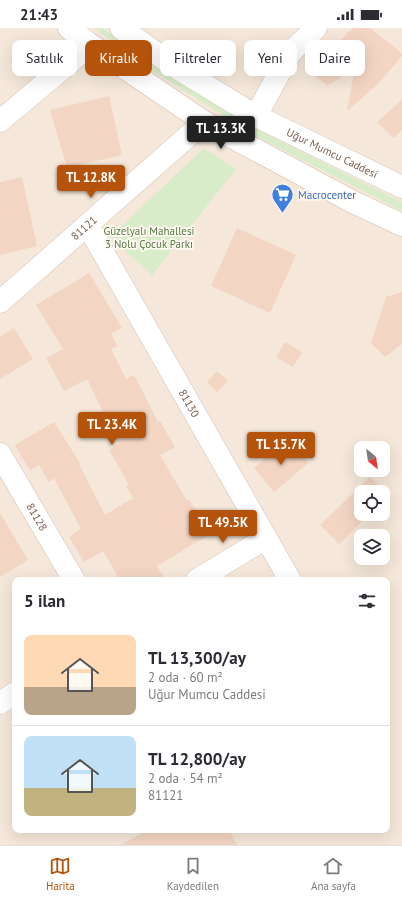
<!DOCTYPE html>
<html lang="tr">
<head>
<meta charset="utf-8">
<style>
  :root { --surface:#fff; --page:#f7f7f7; --text:#2b2b33; --muted:#7c7c81; --line:#e1e1e2; --accent:#b45309 }
  body { margin:0; font-family:"PT Sans",sans-serif; background:var(--page); color:var(--text); height:100vh; display:flex; flex-direction:column; font-size:15px; white-space:nowrap }
  * { box-sizing:border-box; margin:0 }
  p { font-size:13px; color:var(--muted) }
  .icon { flex:none; width:22px; height:22px; fill:none; stroke:currentColor; stroke-width:2; stroke-linecap:round; stroke-linejoin:round }
  .map { position:relative; flex:1; overflow:hidden }
  .panel { position:absolute; left:12px; top:549px; width:378px; height:256px; display:flex; flex-direction:column; background:var(--surface); border-radius:8px; box-shadow:0 4px 16px #0002 }
  .panel>* { flex:none }
  .banner { position:absolute; left:12px; top:12px; width:378px; height:36px; display:flex; gap:8px }
  .needle { width:26px; rotate:151deg }
  .fabs { position:absolute; left:354px; top:413px; display:grid; gap:8px }
  .fabs a { display:grid; place-items:center; width:36px; height:36px; border-radius:8px; background:var(--surface); box-shadow:0 4px 16px #0002; font-size:20px }
  .price { position:absolute; translate:-50% -34px; padding:0 9px; border-radius:4px; background:var(--accent); color:#fff; font-size:13px; line-height:26px; filter:drop-shadow(0 1px 2px #0008) }
  .price::after { content:''; position:absolute; left:50%; top:24px; width:12px; height:9px; margin-left:-6px; background:inherit; clip-path:polygon(0 0,100% 0,50% 100%) }
  .price.selected { background:#222; color:#fff }
  ul { padding:0; list-style:none }
  li { display:flex; align-items:center; gap:12px; height:100px; padding:0 12px }
  li+li { border-top:1px solid var(--line) }
  li span { display:grid; place-items:center; flex:none; width:112px; height:80px; border-radius:8px; color:#555 }
  li>.icon { margin-inline-start:auto }
  span .icon { width:48px; height:48px; fill:#fffc; stroke-width:1 }
  li b { font-size:17px }
  h2 { display:flex; justify-content:space-between; align-items:center; height:48px; padding:0 12px; font-size:17px }
  .tag { padding:0 14px; border-radius:8px; background:var(--surface); box-shadow:0 4px 16px #0002; font-size:14px; line-height:36px }
  .tag.selected { background:var(--accent); color:#fff }
  .status { display:flex; justify-content:space-between; align-items:center; height:28px; padding:0 20px; background:var(--surface); direction:ltr }
  .status svg { height:11px; fill:currentColor }
  .tabs { display:flex; justify-content:space-around; align-items:center; height:56px; border-top:1px solid var(--line); background:var(--surface); font-size:11px; color:var(--muted) }
  .tabs a { display:grid; justify-items:center; gap:2px }
  .tabs .selected { color:var(--accent) }
  .map>svg:first-child { display:block }
</style>
</head>
<body>
<div class="status"><b>21:43</b><svg viewBox="0 0 49 12"><path d="M0 12V9h3v3zM5 12V6h3v6zM10 12V3h3v9zM15 12V0h3v12zM26 1h20v11H26zM47 4h2v5h-2z"/></svg></div>
<div class="map">
<svg width="402" height="817" viewBox="0 0 402 817">
  <rect width="100%" height="100%" fill="#fdf6ec"/>
  <!-- residential -->
  <path fill="#f5e8da" fill-rule="evenodd" d="M0 0H402V817H0ZM361 420H383V442H361ZM361 464H383V486H361ZM361 508H383V530H361ZM15 552H387V802H15Z"/>
  <!-- green -->
  <g fill="#d8ecc9">
    <polygon points="95,0 103,0 144,31 262,104 402,174 402,183 260,110 142,36"/>
    <polygon points="204,120 236,141 152,247 110,209"/>
  </g>
  <!-- building -->
  <g fill="#f3d5c3">
    <polygon points="353,0 370,0 397,21 402,26 402,28 379,55 347,83 355,39 328,58 311,45 326,36 322,31 332,22 330,19 346,8 345,7"/>
    <polygon points="109,68 122,127 67,140 50,82"/>
    <polygon points="402,72 402,102 394,110 377,94"/>
    <polygon points="22,149 37,218 0,227 0,154"/>
    <polygon points="237,200 296,227 270,285 211,258"/>
    <polygon points="89,245 122,300 111,306 117,318 111,321 126,351 134,347 158,394 160,393 175,419 160,427 187,473 189,472 212,505 157,538 166,552 120,552 103,523 84,534 69,509 81,501 54,450 49,454 39,437 30,443 15,417 54,394 80,435 79,436 105,487 133,470 126,458 129,457 109,422 119,416 87,351 64,363 46,330 63,321 36,277"/>
    <polygon points="402,264 402,316 385,329 371,315 386,269"/>
    <polygon points="14,300 33,331 0,351 0,309"/>
    <polygon points="285,314 302,324 293,339 276,329"/>
    <polygon points="217,343 228,353 217,364 207,354"/>
    <polygon points="288,411 308,435 274,464 254,440"/>
    <polygon points="370,449 389,468 383,474 383,464 361,464 361,486 370,486 339,516 320,497"/>
    <polygon points="0,485 28,532 0,549"/>
    <polygon points="147,802 229,802 237,817 121,817"/>
  </g>
  <g fill="none" stroke-linecap="round" stroke-linejoin="round">
    <defs>
      <g id="minor">
        <polyline points="69,0 88,15 204,94 351,173 402,197"/>
        <path id="s1" d="M121 0 177 40 256 88 402 159"/>
        <polyline points="256,88 290,25 316,0"/>
        <polyline points="0,93 75,30 88,15"/>
        <path id="s2" d="M88 198 290 552"/>
        <path id="s3" d="M0 274 204 94"/>
        <path id="s4" d="M0 426 74 552"/>
        <polyline points="197,552 266,510"/>
        <polyline points="0,675 15,665"/>
      </g>
    </defs>
    <!-- minor casing -->
    <use href="#minor" stroke="#d1beb0" stroke-width="23"/>
    <!-- minor -->
    <use href="#minor" stroke="#fff" stroke-width="22"/>
  </g>
  <!-- icons -->
  <defs>
    <symbol id="supermarket-pin" viewBox="-11 -11 22 30"><path d="M0 17L-7.5 6A9.5 9.5 0 1 1 7.5 6Z" fill="#3f7fe0" stroke="#fffaf3"/><path d="M-6-5.5h2.5l.6 2H6L4.5 2H-2.5L-4.4-4H-6ZM-1.5 3.2a1.3 1.3 0 1 0 .1 0ZM3 3.2a1.3 1.3 0 1 0 .1 0Z" fill="#fff"/></symbol>
  </defs>
  <g fill-rule="evenodd">
    <use href="#supermarket-pin" x="270" y="154" width="25" height="34"/>
  </g>
  <g text-anchor="middle" stroke-width="3.5" stroke-linejoin="round" paint-order="stroke">
    <!-- street labels -->
    <g font-size="11" fill="#7a5c4d" stroke="#fffaf3">
      <text dy="4" stroke="none"><textPath href="#s1" startOffset="246">Uğur Mumcu Caddesi</textPath></text>
      <text dy="4" stroke="none"><textPath href="#s3" startOffset="112">81121</textPath></text>
      <text dy="4" stroke="none"><textPath href="#s2" startOffset="204">81130</textPath></text>
      <text dy="4" stroke="none"><textPath href="#s4" startOffset="73">81128</textPath></text>
    </g>
    <!-- shop labels -->
    <g font-size="11" fill="#366cbe" stroke="#fffaf3" text-anchor="start">
      <text x="298" y="171">Macrocenter</text>
    </g>
    <!-- park labels -->
    <g font-size="11" fill="#537a41" stroke="#fffaf3">
      <text x="149" y="207">Güzelyalı Mahallesi<tspan x="149" dy="13">3 Nolu Çocuk Parkı</tspan></text>
    </g>
  </g>
</svg>
<div class="fabs">
<a><svg class="needle" viewBox="-14 -14 28 28"><path d="M0-13l5 13h-10z" fill="#e53935"/><path d="M0 13l5-13h-10z" fill="#7c7c81"/></svg></a>
<a><svg class="icon" aria-label="locate" viewBox="0 0 24 24"><circle cx="12" cy="12" r="6"/><path d="M12 2v4M12 18v4M2 12h4M18 12h4"/></svg></a>
<a><svg class="icon" aria-label="layers" viewBox="0 0 24 24"><path d="M12 4l9 5-9 5-9-5zM3 14l9 5 9-5"/></svg></a>
</div>
<b class="price selected" style="left:221px;top:122px">TL 13.3K</b>
<b class="price" style="left:91px;top:171px">TL 12.8K</b>
<b class="price" style="left:112px;top:418px">TL 23.4K</b>
<b class="price" style="left:281px;top:438px">TL 15.7K</b>
<b class="price" style="left:223px;top:516px">TL 49.5K</b>
<div class="banner">
<a class="tag">Satılık</a>
<a class="tag selected">Kiralık</a>
<a class="tag">Filtreler</a>
<a class="tag">Yeni</a>
<a class="tag">Daire</a>
</div>
<section class="panel">
<h2>5 ilan<svg class="icon" aria-label="filters" viewBox="0 0 24 24"><path d="M4 7h16M4 17h16"/><circle cx="9" cy="7" r="2"/><circle cx="15" cy="17" r="2"/></svg></h2>
<ul>
<li><span style="background:linear-gradient(#ffd9b3 65%,#b9a48a 0)"><svg class="icon" aria-label="home" viewBox="0 0 24 24"><path d="M3 11l9-7 9 7M6 9v11h12V9"/></svg></span><div><b>TL 13,300/ay</b><p>2 oda · 60 m²</p><p>Uğur Mumcu Caddesi</p></div></li>
<li><span style="background:linear-gradient(#bfe0f5 65%,#c2b280 0)"><svg class="icon" aria-label="home" viewBox="0 0 24 24"><path d="M3 11l9-7 9 7M6 9v11h12V9"/></svg></span><div><b>TL 12,800/ay</b><p>2 oda · 54 m²</p><p>81121</p></div></li>
</ul>
</section>
</div>
<nav class="tabs">
<a class="selected"><svg class="icon" aria-label="map" viewBox="0 0 24 24"><path d="M3 6l6-2 6 2 6-2v14l-6 2-6-2-6 2zM9 4v14M15 6v14"/></svg>Harita</a>
<a><svg class="icon" aria-label="saved" viewBox="0 0 24 24"><path d="M7 4h10v16l-5-4-5 4z"/></svg>Kaydedilen</a>
<a><svg class="icon" aria-label="home" viewBox="0 0 24 24"><path d="M3 11l9-7 9 7M6 9v11h12V9"/></svg>Ana sayfa</a>
</nav>
</body>
</html>
